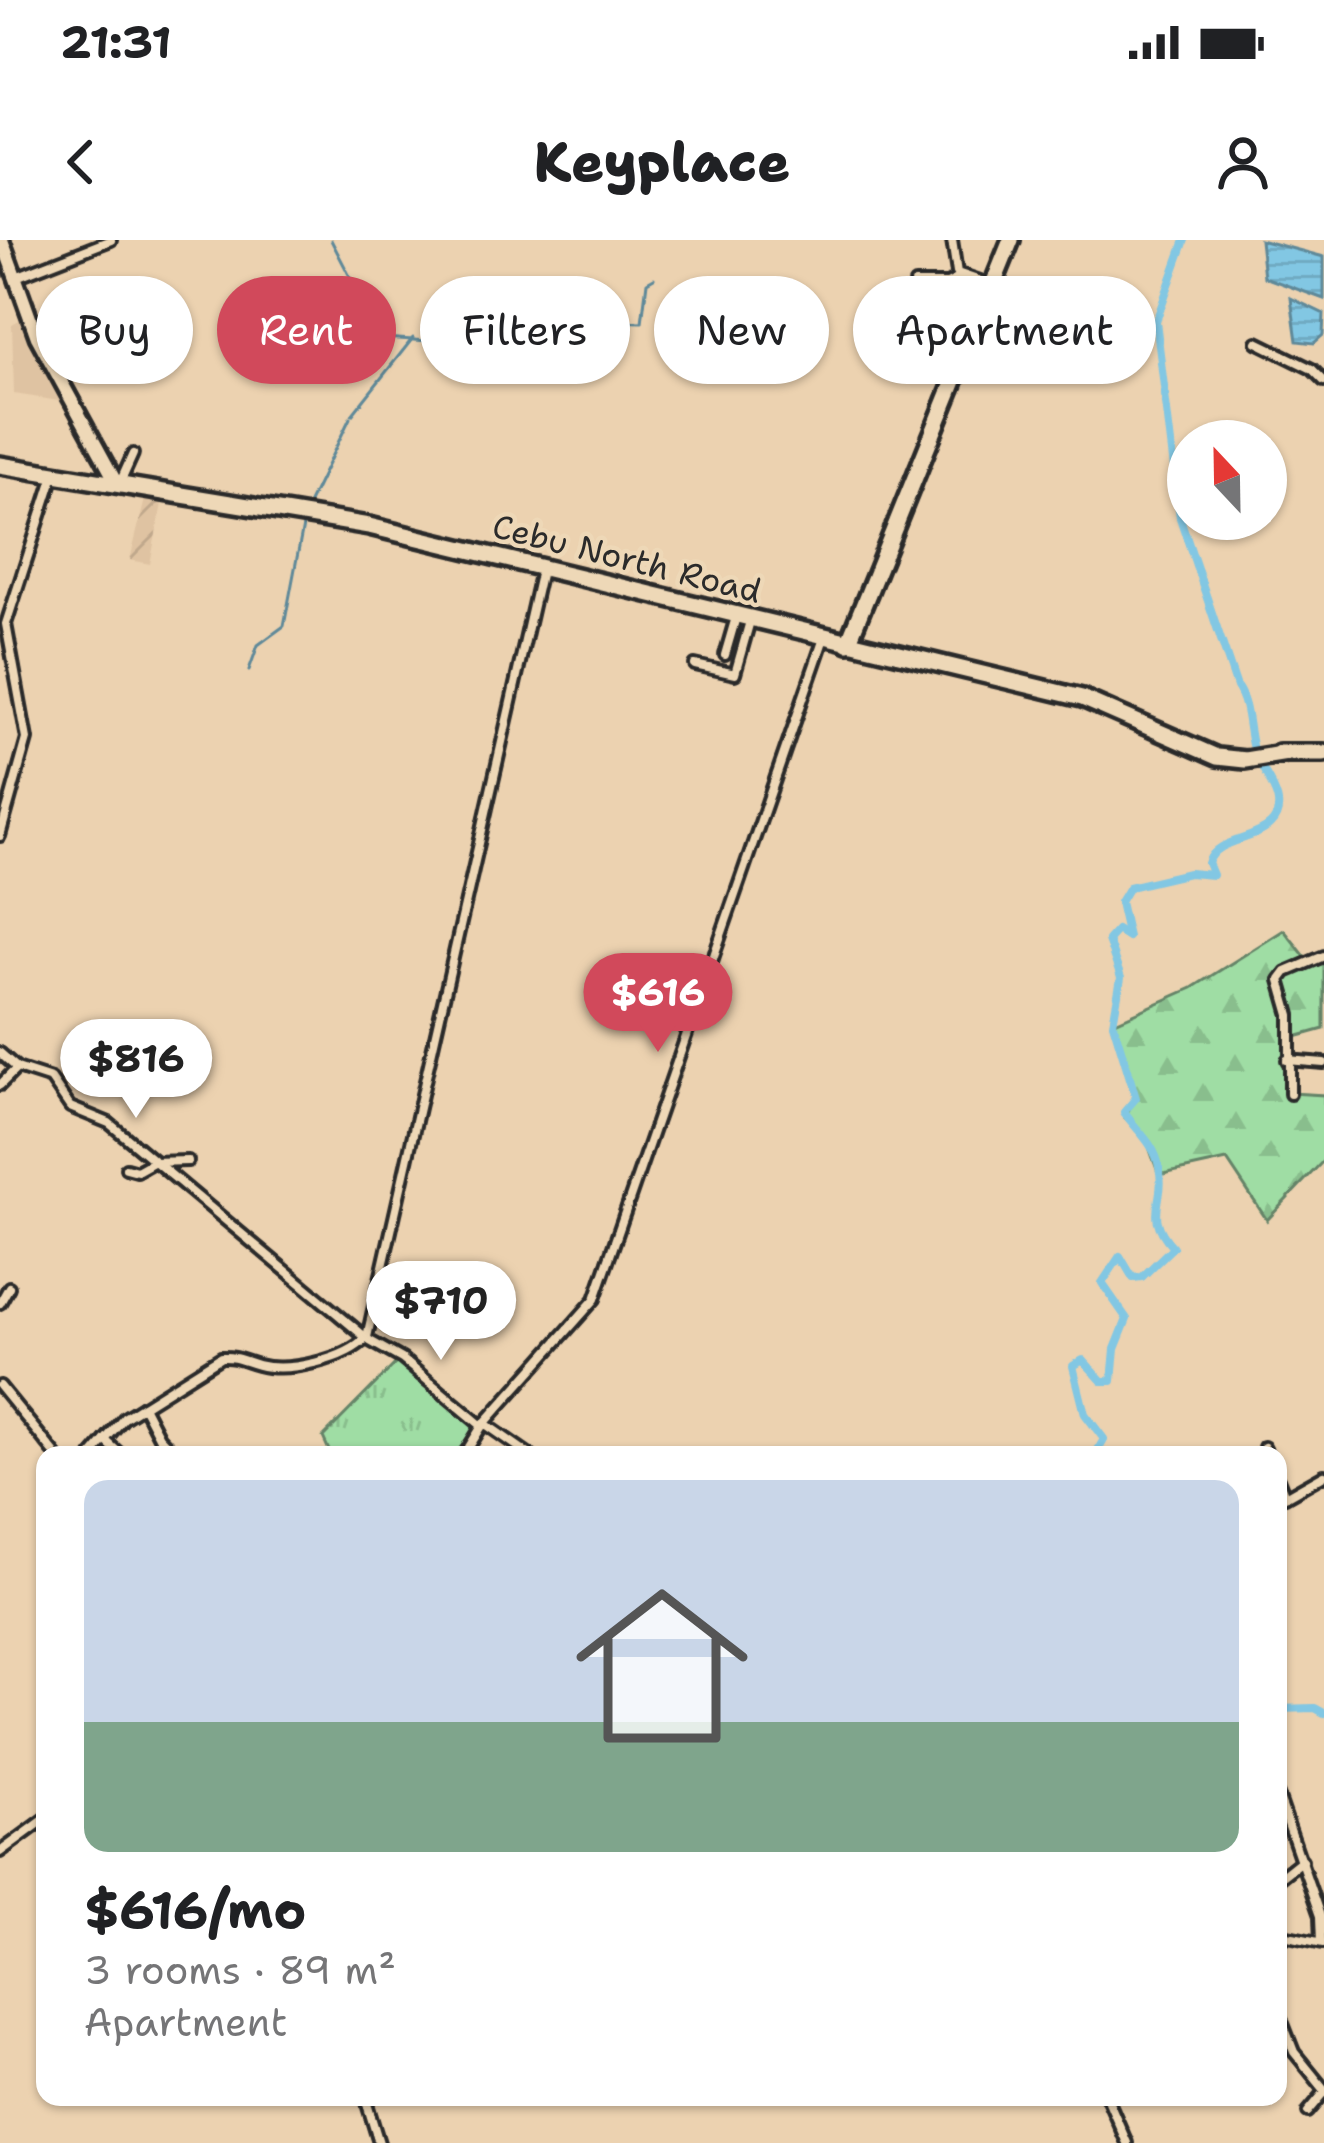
<!DOCTYPE html>
<html lang="en">
<head>
<meta charset="utf-8">
<style>
  :root { --surface:#fff; --page:#f2f2f2; --text:#202124; --muted:#757577; --line:#e0e0e0; --accent:#d1495b }
  body { margin:0; font-family:"Shantell Sans",sans-serif; background:var(--page); color:var(--text); height:100vh; display:flex; flex-direction:column; font-size:45px; white-space:nowrap }
  * { box-sizing:border-box; margin:0 }
  p { font-size:39px; color:var(--muted) }
  .icon { flex:none; width:66px; height:66px; fill:none; stroke:currentColor; stroke-width:2; stroke-linecap:round; stroke-linejoin:round }
  .map { position:relative; flex:1; overflow:hidden }
  .sheet { position:absolute; left:36px; top:1206px; width:1251px; height:660px; display:flex; flex-direction:column; background:var(--surface); border-radius:24px; box-shadow:0 3px 9px #0004 }
  .sheet>* { flex:none }
  .top-card { position:absolute; left:36px; top:36px; width:1254px; height:108px; display:flex; gap:24px }
  .needle { width:78px; rotate:338deg }
  .fabs { position:absolute; left:1167px; top:180px; display:grid; gap:24px }
  .fabs a { display:grid; place-items:center; width:120px; height:120px; border-radius:50%; background:var(--surface); box-shadow:0 3px 9px #0004; font-size:60px }
  .price { position:absolute; translate:-50% -102px; padding:0 27px; border-radius:42px; background:#fff; color:#222; font-size:39px; line-height:78px; filter:drop-shadow(0 3px 6px #0008) }
  .price::after { content:''; position:absolute; left:50%; top:72px; width:36px; height:27px; margin-left:-18px; background:inherit; clip-path:polygon(0 0,100% 0,50% 100%) }
  .price.on { background:var(--accent); color:#fff }
  ul { padding:0; list-style:none }
  li { display:grid; align-content:center; gap:24px; height:636px; padding:0 48px }
  li+li { border-top:3px solid var(--line) }
  li span { display:grid; place-items:center; height:372px; border-radius:24px; color:#555 }
  li>.icon { margin-inline-start:auto }
  span .icon { width:216px; height:216px; fill:#fffc; stroke-width:1 }
  li b { font-size:51px }
  .pill { padding:0 42px; border-radius:54px; background:var(--surface); box-shadow:0 3px 9px #0004; font-size:42px; line-height:108px }
  .pill.on { background:var(--accent); color:#fff }
  .status { display:flex; justify-content:space-between; align-items:center; height:84px; padding:0 60px; background:var(--surface); direction:ltr }
  .status svg { height:33px; fill:currentColor }
  header { display:flex; justify-content:space-between; align-items:center; height:156px; padding:0 48px; background:var(--surface); font-size:54px; font-weight:800 }
  .map>svg:first-child { display:block }
</style>
</head>
<body>
<div class="status"><b>21:31</b><svg viewBox="0 0 49 12"><path d="M0 12V9h3v3zM5 12V6h3v6zM10 12V3h3v9zM15 12V0h3v12zM26 1h20v11H26zM47 4h2v5h-2z"/></svg></div>
<header><svg class="icon" aria-label="back" viewBox="0 0 24 24"><path d="M15 5l-7 7 7 7"/></svg>Keyplace<svg class="icon" aria-label="person" viewBox="0 0 24 24"><circle cx="12" cy="8" r="4"/><path d="M4 21q1-7 8-7t8 7"/></svg></header>
<div class="map">
<svg width="1324" height="1903" viewBox="0 0 1324 1903">
  <defs>
    <pattern id="industrial-furrows" width="10" height="10" patternUnits="userSpaceOnUse" patternTransform="scale(3)"><rect width="10" height="10" fill="#dfc3a2"/><path d="M-1 1l2-2M0 10L10 0M9 11l2-2" fill="none" stroke="#c0a88c"/></pattern>
    <pattern id="grass-tufts" width="24" height="20" patternUnits="userSpaceOnUse" patternTransform="scale(3)"><rect width="24" height="20" fill="#9fdda4"/><path d="M3 7l-1-3M5 7V3M7 7l1-3M15 17l-1-3M17 17v-4M19 17l1-3" fill="none" stroke="#89be8d"/></pattern>
    <pattern id="forest-firs" width="22" height="20" patternUnits="userSpaceOnUse" patternTransform="scale(3)"><rect width="22" height="20" fill="#9fdda4"/><path d="M5 1l3.5 6h-7zM16 11l3.5 6h-7z" fill="#89be8d"/></pattern>
    <pattern id="water-rules" width="6" height="5" patternUnits="userSpaceOnUse" patternTransform="scale(3)"><rect width="6" height="5" fill="#82c7e3"/><path d="M0 2.5h6" fill="none" stroke="#70abc3"/></pattern>
  </defs>
  <rect width="100%" height="100%" fill="#ecd2b0"/>
  <filter id="ink" filterUnits="userSpaceOnUse"><feTurbulence type="fractalNoise" baseFrequency=".00833" numOctaves="2"/><feDisplacementMap in="SourceGraphic" scale="24" xChannelSelector="R" yChannelSelector="G"/><feConvolveMatrix kernelMatrix="1 2 1 2 8 2 1 2 1" color-interpolation-filters="sRGB"/></filter>
  <g filter="url(#ink)">
    <!-- built -->
    <polygon fill="#dfc3a2" points="23,78 66,162 14,154 12,84"/>
    <!-- industrial -->
    <polygon fill="url(#industrial-furrows)" points="147,251 164,254 150,324 130,320"/>
    <!-- grass -->
    <polygon fill="url(#grass-tufts)" stroke="#658468" stroke-width="3" points="399,1120 477,1186 455,1215 331,1215 323,1197"/>
    <!-- forest -->
    <polygon fill="url(#forest-firs)" stroke="#658468" stroke-width="3" points="1284,690 1311,724 1324,717 1324,789 1295,797 1282,823 1291,853 1324,855 1324,920 1267,980 1227,920 1159,935 1145,896 1125,878 1135,857 1113,783 1192,748"/>
    <!-- water -->
    <g fill="url(#water-rules)" stroke="#5f8999" stroke-width="3">
      <polygon points="1260,0 1324,17 1324,59 1264,37"/>
      <polygon points="1291,58 1324,74 1323,95 1314,103 1297,101"/>
    </g>
    <g fill="none" stroke-linecap="round" stroke-linejoin="round">
      <!-- stream -->
      <g stroke="#5f8999" stroke-width="3">
        <polyline points="331,0 382,98 477,104 517,130 551,133 582,80 642,82 647,42 654,38"/>
        <polyline points="352,175 413,98"/>
        <polyline points="306,269 350,178"/>
        <polyline points="249,430 258,405 284,386 304,281"/>
      </g>
      <!-- river -->
      <g stroke="#82c7e3" stroke-width="8">
        <path d="M1095 1215 1104 1199 1085 1174 1073 1126 1083 1120 1102 1141H1112L1115 1109 1127 1079 1102 1043 1120 1016 1133 1038 1142 1037 1173 1007C1142 973 1167 963 1159 927 1155 903 1135 889 1124 872L1136 858 1113 783 1121 738 1108 700 1117 690 1128 697 1120 662 1129 647 1189 633 1213 635 1208 623C1217 598 1252 602 1270 585 1294 562 1259 531 1253 509 1247 487 1249 465 1237 447L1180 278 1156 81 1185 0"/>
        <polyline points="1278,1469 1315,1468 1324,1473"/>
      </g>
      <defs>
        <g id="minor">
          <polyline points="952,0 957,33 992,45"/>
          <polyline points="16,37 111,0"/>
          <polyline points="915,44 947,44 963,36"/>
          <polyline points="1257,102 1312,129 1324,141"/>
          <polyline points="120,243 133,214"/>
          <polyline points="725,415 736,377"/>
          <polyline points="695,425 735,434 750,381"/>
          <polyline points="0,596 27,499 6,384 54,235"/>
          <polyline points="0,813 17,828 51,839 70,867 109,883 370,1101 402,1119 482,1186"/>
          <polyline points="1287,820 1324,823"/>
          <polyline points="0,845 17,828"/>
          <polyline points="1290,854 1290,775 1280,740 1286,732 1324,716"/>
          <polyline points="126,928 137,931 153,922 188,921"/>
          <polyline points="0,1063 9,1047"/>
          <polyline points="0,1146 56,1215"/>
          <polyline points="143,1166 159,1197 176,1215"/>
          <polyline points="484,1183 530,1215"/>
          <polyline points="105,1200 121,1215"/>
          <polyline points="1264,1207 1268,1215"/>
          <path d="M92 1215 124 1178 221 1117C236 1116 243 1121 258 1125 287 1133 346 1120 367 1097L541 330"/>
          <polyline points="464,1215 482,1186 595,1059 824,398"/>
          <polyline points="1278,1239 1285,1257 1324,1235"/>
          <polyline points="1278,1555 1320,1676 1321,1702"/>
          <polyline points="0,1612 45,1579"/>
          <polyline points="1278,1639 1302,1620"/>
          <polyline points="1278,1694 1323,1703"/>
          <polyline points="1278,1771 1294,1812 1324,1849"/>
          <polyline points="365,1857 379,1903"/>
          <polyline points="1107,1857 1127,1903"/>
          <polyline points="1308,1872 1324,1853"/>
        </g>
        <polyline id="major" points="2,0 37,97 116,242"/>
        <g id="highway">
          <polyline points="0,225 369,286 1082,458 1217,517 1245,520 1287,513"/>
          <polyline points="848,403 1011,0"/>
          <polyline points="1279,513 1324,513"/>
        </g>
      </defs>
      <!-- minor casing -->
      <use href="#minor" stroke="#2b2b2b" stroke-width="16"/>
      <!-- major casing -->
      <use href="#major" stroke="#2b2b2b" stroke-width="21"/>
      <!-- highway casing -->
      <use href="#highway" stroke="#2b2b2b" stroke-width="24"/>
      <!-- minor -->
      <use href="#minor" stroke="#eed8b7" stroke-width="8"/>
      <!-- major -->
      <use href="#major" stroke="#eed8b7" stroke-width="12"/>
      <!-- highway -->
      <use href="#highway" stroke="#eed8b7" stroke-width="15"/>
    </g>
  </g>
  <g text-anchor="middle" stroke-width="9" stroke-linejoin="round" paint-order="stroke">
    <!-- street labels -->
    <g font-size="33" fill="#2b2b2b" stroke="#eed8b7">
      <text transform="translate(627 318) rotate(14)" y="12">Cebu North Road</text>
    </g>
  </g>
</svg>
<div class="fabs">
<a><svg class="needle" viewBox="-14 -14 28 28"><path d="M0-13l5 13h-10z" fill="#e53935"/><path d="M0 13l5-13h-10z" fill="#757577"/></svg></a>
</div>
<b class="price on" style="left:658px;top:815px">$616</b>
<b class="price" style="left:136px;top:881px">$816</b>
<b class="price" style="left:441px;top:1123px">$710</b>
<div class="top-card">
<a class="pill">Buy</a>
<a class="pill on">Rent</a>
<a class="pill">Filters</a>
<a class="pill">New</a>
<a class="pill">Apartment</a>
</div>
<section class="sheet">
<ul>
<li><span style="background:linear-gradient(#c9d6e8 65%,#7fa58c 0)"><svg class="icon" aria-label="home" viewBox="0 0 24 24"><path d="M3 11l9-7 9 7M6 9v11h12V9"/></svg></span><div><b>$616/mo</b><p>3 rooms · 89 m²</p><p>Apartment</p></div></li>
</ul>
</section>
</div>
</body>
</html>
